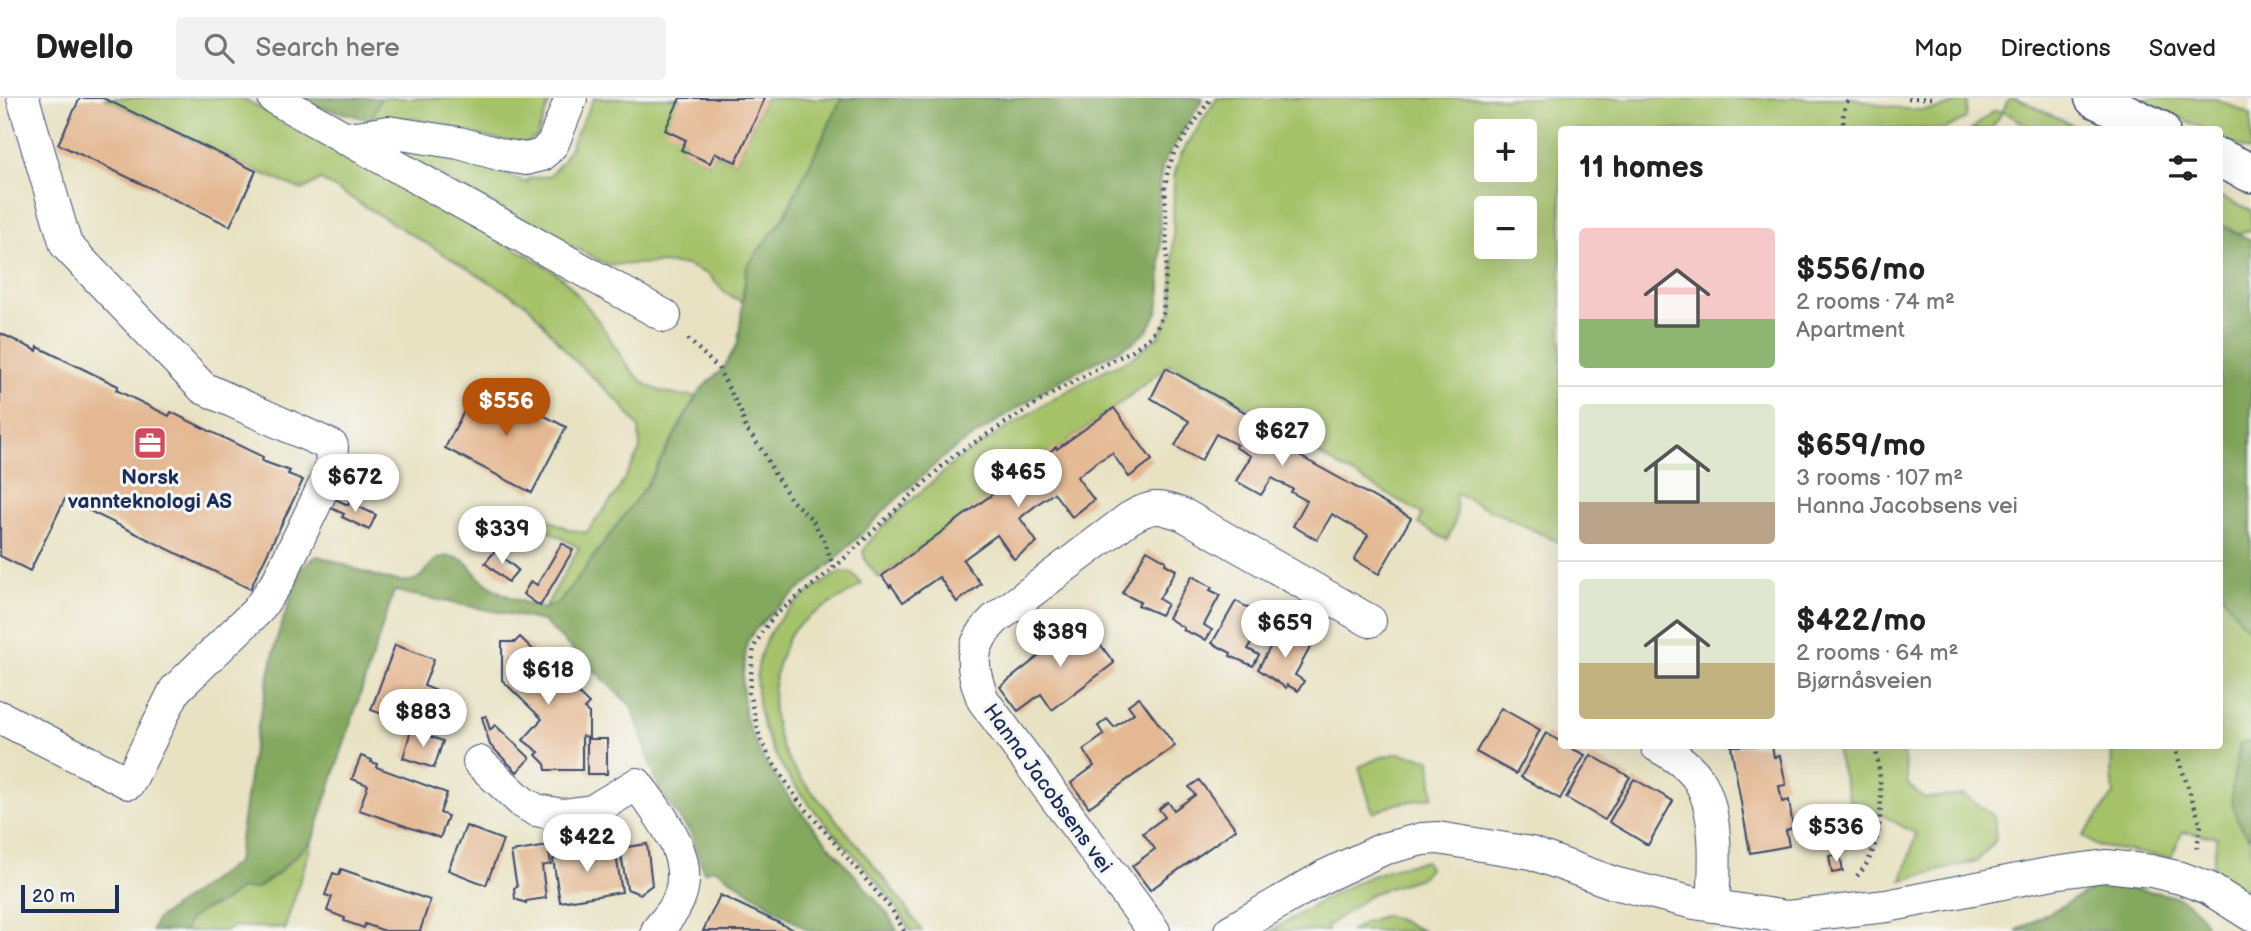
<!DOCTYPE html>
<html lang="en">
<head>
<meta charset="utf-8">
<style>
  :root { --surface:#fff; --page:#f2f2f2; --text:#222; --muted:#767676; --line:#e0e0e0; --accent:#b45309 }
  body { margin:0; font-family:"Balsamiq Sans",sans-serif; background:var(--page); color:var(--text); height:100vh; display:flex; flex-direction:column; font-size:26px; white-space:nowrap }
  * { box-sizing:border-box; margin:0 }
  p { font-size:23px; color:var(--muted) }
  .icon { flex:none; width:38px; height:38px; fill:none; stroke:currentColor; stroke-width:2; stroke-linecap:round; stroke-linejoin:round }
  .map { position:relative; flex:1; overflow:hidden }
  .drawer { position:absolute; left:1558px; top:28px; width:665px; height:623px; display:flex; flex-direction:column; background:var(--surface); border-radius:7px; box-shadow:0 7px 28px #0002 }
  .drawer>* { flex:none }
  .buttons { position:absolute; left:1474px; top:21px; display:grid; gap:14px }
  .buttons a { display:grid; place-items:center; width:63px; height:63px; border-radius:7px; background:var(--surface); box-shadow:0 7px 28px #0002; font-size:35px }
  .scale { position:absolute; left:21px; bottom:18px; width:98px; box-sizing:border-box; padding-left:7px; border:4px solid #1b2f5e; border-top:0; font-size:19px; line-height:24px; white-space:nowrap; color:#1b2f5e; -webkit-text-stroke:5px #f6f6f2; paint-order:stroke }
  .price { position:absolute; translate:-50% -60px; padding:0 16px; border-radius:24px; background:#fff; color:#222; font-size:23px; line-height:46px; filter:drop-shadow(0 2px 4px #0008) }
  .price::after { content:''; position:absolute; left:50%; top:42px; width:21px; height:16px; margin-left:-10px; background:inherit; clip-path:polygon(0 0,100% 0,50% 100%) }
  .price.on { background:var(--accent); color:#fff }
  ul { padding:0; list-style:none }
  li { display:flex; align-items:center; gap:21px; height:175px; padding:0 21px }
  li+li { border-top:2px solid var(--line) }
  li span { display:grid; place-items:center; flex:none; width:196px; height:140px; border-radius:7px; color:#555 }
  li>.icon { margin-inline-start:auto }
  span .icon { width:84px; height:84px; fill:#fffc; stroke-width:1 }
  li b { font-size:30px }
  h2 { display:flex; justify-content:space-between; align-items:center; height:84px; padding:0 21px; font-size:30px }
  header { display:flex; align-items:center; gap:42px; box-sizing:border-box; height:98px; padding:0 35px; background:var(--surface); border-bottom:2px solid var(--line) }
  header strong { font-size:33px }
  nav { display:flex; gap:38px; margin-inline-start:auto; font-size:24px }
  .search { width:490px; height:63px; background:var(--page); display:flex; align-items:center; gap:18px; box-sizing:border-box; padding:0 24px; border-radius:7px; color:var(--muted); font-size:26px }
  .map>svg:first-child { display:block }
</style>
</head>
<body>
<header>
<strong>Dwello</strong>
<div class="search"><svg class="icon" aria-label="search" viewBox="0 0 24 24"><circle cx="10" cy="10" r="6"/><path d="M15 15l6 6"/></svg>Search here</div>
<nav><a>Map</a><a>Directions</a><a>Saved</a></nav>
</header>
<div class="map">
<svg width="2251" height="833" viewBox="0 0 2251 833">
  <rect width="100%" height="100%" fill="#f6f6f2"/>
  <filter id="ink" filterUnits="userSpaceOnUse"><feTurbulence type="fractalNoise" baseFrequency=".0143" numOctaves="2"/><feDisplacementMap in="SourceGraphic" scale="14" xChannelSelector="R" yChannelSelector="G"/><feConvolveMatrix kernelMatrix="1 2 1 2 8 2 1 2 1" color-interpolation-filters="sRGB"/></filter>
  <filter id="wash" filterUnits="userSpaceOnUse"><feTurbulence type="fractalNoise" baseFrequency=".00686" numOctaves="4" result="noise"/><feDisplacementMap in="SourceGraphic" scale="28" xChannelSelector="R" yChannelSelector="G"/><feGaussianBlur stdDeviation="1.57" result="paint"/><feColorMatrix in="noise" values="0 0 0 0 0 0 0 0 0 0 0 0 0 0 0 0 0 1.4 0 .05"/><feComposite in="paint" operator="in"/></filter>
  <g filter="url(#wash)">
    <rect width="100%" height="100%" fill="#e8e2c2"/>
    <!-- green -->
    <g fill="#a5c269" stroke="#607864" stroke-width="2" fill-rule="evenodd">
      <path d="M103 0H242L531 159C541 166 554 172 562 180 575 192 587 208 597 221 629 265 632 298 696 298L646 388 560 504 544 511 579 450 535 425 541 418 568 431 586 435 616 396 640 352 639 330 621 306 571 259 528 207 321 82 302 92 256 73Z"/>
      <polygon points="381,0 551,0 537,38 524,46 494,41 413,20 371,22"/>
      <polygon points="594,0 680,0 686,42 682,52 710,65 715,55 736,64 765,0 842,0 783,121 747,168 742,204 725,195 709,177 687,167 660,165 608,167 394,54 396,48 461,58 527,85 528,81 549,78 563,63"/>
      <path d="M1217 0H1854C1882 7 1912 16 1942 10 1951 8 1959 2 1968 0L1966 20 1945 31 1561 32V445L1455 395C1458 415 1457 423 1447 442L1419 426 1422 416 1301 346 1303 340 1170 266 1114 310 879 480 866 464 863 454 868 445 890 421 957 362 1045 306 1101 274 1132 260 1158 239 1172 212 1174 79 1180 58ZM1486 33H1524V72H1486ZM1486 110H1524V149H1486Z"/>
      <polygon points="2009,0 2017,0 2080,31 2033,31 2003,13 1991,31 1971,32 1993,13 2003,13"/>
      <polygon points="2139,0 2215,0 2251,17 2251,54 2219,39 2219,32 2204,31"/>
      <polygon points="2219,98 2251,112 2251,132 2239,135 2219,126"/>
      <path d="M840 474 852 475 862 486C841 502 808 515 792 534 787 539 785 547 783 553 770 584 770 620 783 651 794 677 817 698 834 719 865 756 895 793 922 833H910C869 750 763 693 757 593 753 533 792 503 840 474Z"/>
      <polygon points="2219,491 2240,522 2251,534 2251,643 2240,646 2248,738 2251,738 2251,795 2212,772 2217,739 2182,734 2171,760 2097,748 2083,738 2114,696 2111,678 2112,648 2219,648"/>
      <polygon points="1835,648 1902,648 1908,686 1924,700 1964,697 1994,718 1996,742 1977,763 1902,782 1916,736 1875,713 1855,722"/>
      <polygon points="1398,655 1430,661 1433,699 1396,706 1373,715 1359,669 1379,660"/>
      <polygon points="313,741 284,833 284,830 235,828 225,833 185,833 188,823 203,812 223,804 240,791 255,791 276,777"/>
      <path d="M1426 763 1429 771 1420 780 1373 795 1326 829 1328 833H1271C1320 804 1368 771 1426 763Z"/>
      <polygon points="1386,817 1424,833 1351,833 1365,824"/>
    </g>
    <!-- forest -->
    <g fill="#84a85d" stroke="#506c5e" stroke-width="2">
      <polygon points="300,0 381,0 371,22 312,7"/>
      <path d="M842 0H1203L1163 66 1159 86 1161 191 1158 212 1148 232 1134 244 1059 283 948 355 891 406 831 466 773 513 755 532 747 544 742 585 745 619 760 656 789 700 887 815 897 833H809L714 770 704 774 690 734 660 694 632 609 543 523 394 493 313 741 276 777 255 791H240L223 804 203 812 188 823 185 833H152L156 822 237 764 253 651 277 540 301 470 317 458C344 464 383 486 410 483 429 481 427 455 453 459 469 461 471 473 481 481 499 497 522 504 544 511L560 504 646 388 701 291 723 271 738 245 747 168 783 121Z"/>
      <polygon points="2219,126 2251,142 2251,534 2240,522 2219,491"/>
      <path d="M2251 643V738L2249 739C2222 707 2233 683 2240 646Z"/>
      <path d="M2100 787C2122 790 2173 793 2189 806 2199 813 2204 821 2208 833H2016Z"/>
    </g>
    <g id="blocks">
      <!-- building -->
      <g fill="#e4b892">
        <polygon points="80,0 103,0 256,73 230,128 58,46"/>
        <polygon points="680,0 765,0 736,64 715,55 710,65 681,52 686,42 665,32"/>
        <polygon points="0,235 37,253 38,249 118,288 116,292 169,318 171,314 263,359 262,363 290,373 288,376 303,382 250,491 65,401 30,473 0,458"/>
        <polygon points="1166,270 1293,341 1287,351 1411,420 1379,476 1354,462 1368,437 1332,416 1317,442 1293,428 1307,403 1291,394 1293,391 1272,380 1261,397 1236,383 1251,358 1235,349 1237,347 1216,336 1201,363 1175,348 1189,323 1151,300"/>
        <polygon points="479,284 566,329 532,395 445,350"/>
        <polygon points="1114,310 1152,362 1129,379 1112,355 1097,364 1077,379 1094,402 1072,419 1054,395 1039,405 1020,420 1037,444 1014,461 997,437 963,462 981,486 957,504 939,479 903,504 891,487 890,489 882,478 1056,349 1057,351"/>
        <polygon points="335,401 348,407 349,404 376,417 369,432 342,419 344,416 331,410"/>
        <polygon points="562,445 573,452 540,508 523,496 531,483 537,487"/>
        <polygon points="1147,452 1166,463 1165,466 1176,472 1159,501 1167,506 1161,517 1138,507 1140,504 1122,495"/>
        <polygon points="495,453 518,472 508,484 485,465"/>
        <polygon points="1192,478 1212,489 1210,492 1220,497 1204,527 1212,532 1206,542 1183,532 1184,530 1168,520"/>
        <polygon points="1236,503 1257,515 1255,517 1264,522 1248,551 1259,557 1253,568 1230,558 1231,555 1212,545"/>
        <polygon points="1078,516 1114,565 1052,612 1041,596 1018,613 1000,589 1044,554 1038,546 1047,539 1053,548 1074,532 1068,524"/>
        <polygon points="1281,530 1311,548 1295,577 1304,583 1298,593 1287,587 1286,590 1258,571"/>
        <polygon points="520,539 589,606 584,611 589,615 589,639 582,638 582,672 546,672 545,666 536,657 539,654 523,642 542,621 502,582 502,544 515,544"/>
        <polygon points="395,547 434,561 424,588 440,594 426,632 371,612"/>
        <polygon points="1139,599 1175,648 1089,709 1071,685 1094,668 1083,652 1104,637 1098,628 1107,621 1114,629 1134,615 1128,607"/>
        <polygon points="1501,610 1540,632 1516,676 1476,654"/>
        <polygon points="486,618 490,632 495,627 530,660 517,674 490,647 482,619"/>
        <polygon points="411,632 443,643 434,670 403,660"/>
        <polygon points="1546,635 1561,644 1561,648 1567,648 1585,657 1560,701 1521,679"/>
        <rect x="587" y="641" width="20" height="35"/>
        <polygon points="1731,648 1772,648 1774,659 1780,658 1786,687 1779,688 1782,704 1789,702 1793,730 1786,732 1789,748 1750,755"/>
        <polygon points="1591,657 1630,679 1605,722 1566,700"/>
        <polygon points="361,658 372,662 371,664 377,666 376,669 447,695 440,715 448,718 440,740 359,712 368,687 352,681"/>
        <polygon points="1634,681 1673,703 1648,747 1609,724"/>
        <polygon points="1199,682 1236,731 1150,792 1132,768 1155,751 1143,735 1165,719 1159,711 1168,704 1174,712 1195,697 1189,689"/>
        <polygon points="466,728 503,742 486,787 448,772"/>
        <polygon points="647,746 652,787 640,796 627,791 620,750"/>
        <polygon points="592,747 593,754 615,751 622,794 560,804 553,761 575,757 573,750"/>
        <polygon points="548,748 551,766 542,768 546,800 526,803 526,805 515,801 514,790 517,789 511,754"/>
        <polygon points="1840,756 1843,773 1832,775 1829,758"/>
        <polygon points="341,771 430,802 420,833 385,833 365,826 364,830 344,823 345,820 327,813 332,799 325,797 333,775 339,777"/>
        <polygon points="720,797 796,833 703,833"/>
      </g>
    </g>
  </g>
  <g filter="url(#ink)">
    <use href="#blocks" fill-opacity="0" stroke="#3a4a6d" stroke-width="2"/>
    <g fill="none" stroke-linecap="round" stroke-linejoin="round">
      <defs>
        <g id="minor">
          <polyline points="274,0 665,218"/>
          <polyline points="345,41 388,34 459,45 502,57 526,61 542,57 553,45 571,0"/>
          <polyline points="0,619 129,685 175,592 257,513 278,483 331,373 332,348 203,290 66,147 23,0"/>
          <path d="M1657 648C1672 656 1689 667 1699 682 1719 714 1715 771 1713 808"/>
          <path d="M479 664 522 704 536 712 562 717 592 713 637 686C663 722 701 765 674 811 669 819 662 826 657 833"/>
          <path d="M1154 833 983 602C970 567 968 548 995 521L1128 421C1153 406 1158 408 1184 417L1370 523"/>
          <polyline points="1230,833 1325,778 1383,751 1422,741 1438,740 1531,755 1614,785 1694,805 1787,819 1887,808 2053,775 2106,768 2151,773 2181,780 2208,790 2251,817"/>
        </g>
        <g id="highway">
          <polyline points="2094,0 2160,32"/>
          <polyline points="2219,60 2251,75"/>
        </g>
      </defs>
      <!-- minor casing -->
      <use href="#minor" stroke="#3a4a6d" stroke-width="34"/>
      <!-- highway casing -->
      <use href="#highway" stroke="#3a4a6d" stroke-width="41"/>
      <!-- path -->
      <g stroke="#3a4a6d" stroke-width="4.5" stroke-dasharray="2 5" stroke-linecap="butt">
        <polyline points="1908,0 1931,0"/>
        <path d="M1845 32C1841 21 1844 10 1849 0"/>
        <polyline points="688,241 718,270 741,314 745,329 764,355 774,375 792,403 812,421 824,443 834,470"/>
        <polyline points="2174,648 2201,727 2196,754"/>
        <path d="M1857 778C1887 748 1883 685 1875 648"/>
        <polyline points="904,833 892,812 798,702 770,660 760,640 749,595 754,549 762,534 775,517 834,470 953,358 1058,292 1131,253 1148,241 1158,228 1163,215 1167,158 1165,88 1168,71 1174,55 1211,0"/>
      </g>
      <!-- minor -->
      <use href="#minor" stroke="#fff" stroke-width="32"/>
      <!-- highway -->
      <use href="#highway" stroke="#fff" stroke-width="38"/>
    </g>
  </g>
  <!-- icons -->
  <defs>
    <symbol id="office-square" viewBox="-11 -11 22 22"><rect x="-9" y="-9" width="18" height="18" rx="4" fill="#d1495b" stroke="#f6f6f2"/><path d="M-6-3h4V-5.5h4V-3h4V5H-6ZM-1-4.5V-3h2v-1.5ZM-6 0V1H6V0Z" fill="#fff"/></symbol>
  </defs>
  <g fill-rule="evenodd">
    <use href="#office-square" x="131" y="326" width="38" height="38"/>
  </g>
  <g text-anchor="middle" stroke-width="6" stroke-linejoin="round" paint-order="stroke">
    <!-- poi labels -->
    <g font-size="21" font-weight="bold" fill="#1b2f5e" stroke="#f6f6f2">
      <text x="150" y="386">Norsk<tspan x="150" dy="24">vannteknologi AS</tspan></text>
    </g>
    <!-- street labels -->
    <g font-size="21" fill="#1b2f5e" stroke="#f6f6f2">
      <text transform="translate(1048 690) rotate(54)" y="7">Hanna Jacobsens vei</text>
    </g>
  </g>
</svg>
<div class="buttons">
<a>+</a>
<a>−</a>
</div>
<div class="scale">20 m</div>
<b class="price on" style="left:506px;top:340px">$556</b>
<b class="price" style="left:1282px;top:370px">$627</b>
<b class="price" style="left:1018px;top:411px">$465</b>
<b class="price" style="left:355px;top:416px">$672</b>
<b class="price" style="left:502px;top:468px">$339</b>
<b class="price" style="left:1285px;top:562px">$659</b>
<b class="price" style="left:1060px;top:571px">$389</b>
<b class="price" style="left:548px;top:609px">$618</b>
<b class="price" style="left:423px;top:651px">$883</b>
<b class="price" style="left:1836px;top:766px">$536</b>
<b class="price" style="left:587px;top:776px">$422</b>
<section class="drawer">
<h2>11 homes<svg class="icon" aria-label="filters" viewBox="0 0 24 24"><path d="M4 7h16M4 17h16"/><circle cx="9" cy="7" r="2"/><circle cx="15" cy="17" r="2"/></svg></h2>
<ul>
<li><span style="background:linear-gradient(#f6c9c9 65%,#8fb573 0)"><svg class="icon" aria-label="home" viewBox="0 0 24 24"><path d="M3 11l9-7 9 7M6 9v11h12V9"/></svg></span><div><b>$556/mo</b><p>2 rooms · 74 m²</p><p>Apartment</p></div></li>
<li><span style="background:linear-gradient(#dfe7d0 70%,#b9a48a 0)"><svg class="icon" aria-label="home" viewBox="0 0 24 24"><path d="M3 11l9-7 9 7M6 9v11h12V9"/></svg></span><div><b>$659/mo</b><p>3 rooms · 107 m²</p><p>Hanna Jacobsens vei</p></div></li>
<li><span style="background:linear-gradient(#dfe7d0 60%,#c2b280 0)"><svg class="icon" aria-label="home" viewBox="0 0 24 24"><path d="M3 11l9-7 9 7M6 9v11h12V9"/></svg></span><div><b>$422/mo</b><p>2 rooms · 64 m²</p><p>Bjørnåsveien</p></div></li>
</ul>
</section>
</div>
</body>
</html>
